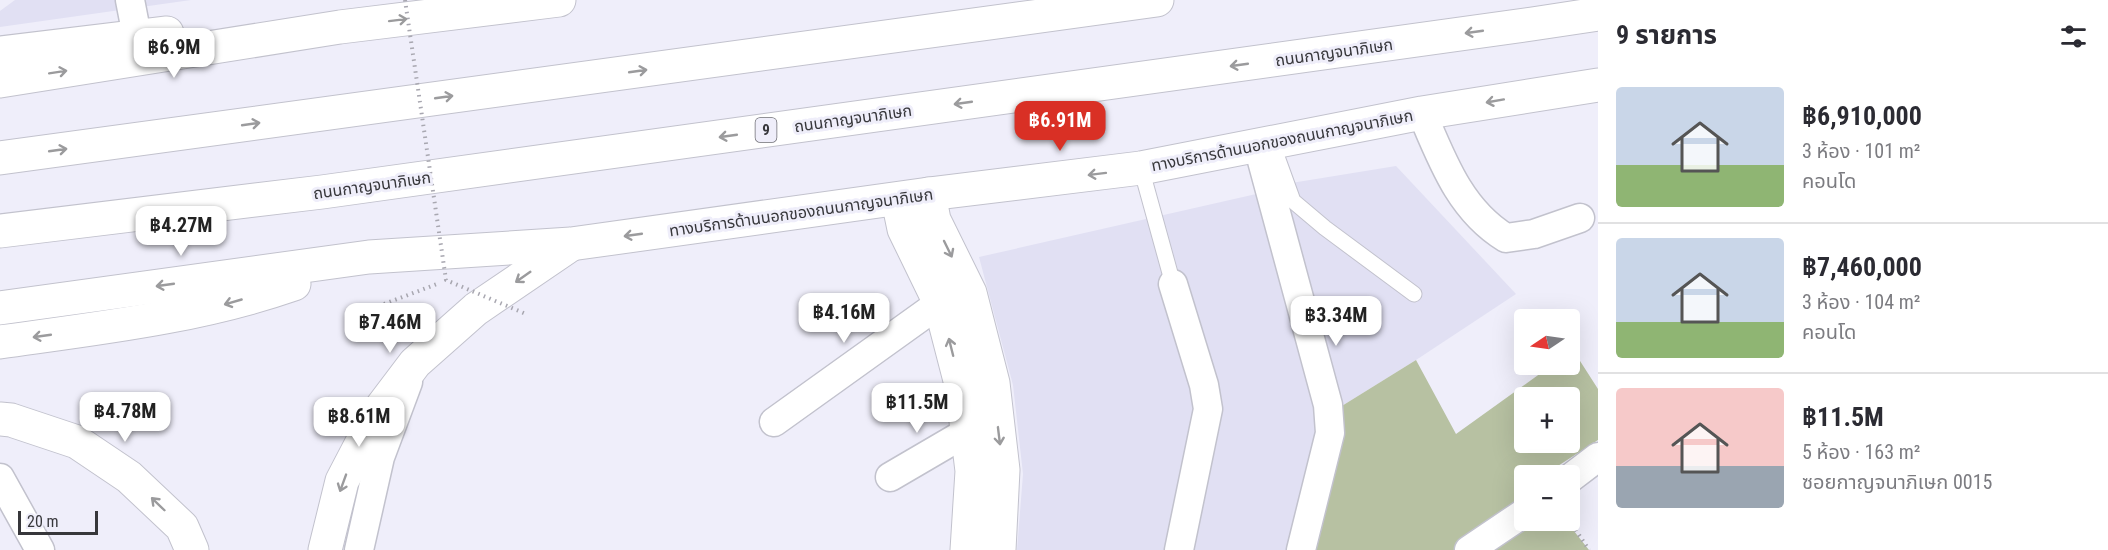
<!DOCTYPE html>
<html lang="th">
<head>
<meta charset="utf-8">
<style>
  :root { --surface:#fff; --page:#f7f7f7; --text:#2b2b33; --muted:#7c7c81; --line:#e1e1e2; --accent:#d93025 }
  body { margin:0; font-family:"Roboto Condensed","Noto Sans Thai",sans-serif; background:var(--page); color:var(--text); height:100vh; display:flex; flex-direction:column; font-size:22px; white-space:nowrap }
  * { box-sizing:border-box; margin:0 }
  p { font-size:20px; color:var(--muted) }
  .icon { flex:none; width:33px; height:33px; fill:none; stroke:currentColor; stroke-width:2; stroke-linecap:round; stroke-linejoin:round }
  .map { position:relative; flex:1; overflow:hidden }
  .details { display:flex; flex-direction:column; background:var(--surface); width:510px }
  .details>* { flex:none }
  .needle { width:39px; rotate:257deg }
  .buttons { position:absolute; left:1514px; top:309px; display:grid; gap:12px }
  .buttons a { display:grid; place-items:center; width:66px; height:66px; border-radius:6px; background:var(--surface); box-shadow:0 6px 24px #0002; font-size:30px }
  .scale { position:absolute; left:18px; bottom:15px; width:80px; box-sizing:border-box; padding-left:6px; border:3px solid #37373b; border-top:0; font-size:16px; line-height:21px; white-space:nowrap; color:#37373b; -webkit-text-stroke:4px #efeefa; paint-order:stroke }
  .price { position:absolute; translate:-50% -51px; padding:0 14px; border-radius:12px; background:#fff; color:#222; font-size:20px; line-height:39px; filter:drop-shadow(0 2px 3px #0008) }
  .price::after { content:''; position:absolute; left:50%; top:36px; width:18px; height:14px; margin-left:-9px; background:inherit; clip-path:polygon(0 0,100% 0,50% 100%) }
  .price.selected { background:var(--accent); color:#fff }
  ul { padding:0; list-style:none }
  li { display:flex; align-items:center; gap:18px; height:150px; padding:0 18px }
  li+li { border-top:2px solid var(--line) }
  li span { display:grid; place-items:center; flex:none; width:168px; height:120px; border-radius:6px; color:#555 }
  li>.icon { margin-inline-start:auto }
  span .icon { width:72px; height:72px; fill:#fffc; stroke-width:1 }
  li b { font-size:26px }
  h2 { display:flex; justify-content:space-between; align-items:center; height:72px; padding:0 18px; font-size:26px }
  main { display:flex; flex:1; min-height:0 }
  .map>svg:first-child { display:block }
</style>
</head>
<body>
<main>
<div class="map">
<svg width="1598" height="550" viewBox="0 0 1598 550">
  <rect width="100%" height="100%" fill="#efeefa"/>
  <!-- built -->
  <g fill="#e1e0f3">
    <polygon points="15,0 191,0 0,27 0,11"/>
    <polygon points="1396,166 1516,294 1416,360 1337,409 1279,185"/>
    <polygon points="1265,192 1322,420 1288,550 1017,550 1023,474 1013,385 979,257"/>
  </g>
  <!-- green -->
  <path fill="#b7c1a2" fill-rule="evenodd" d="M1573 350 1598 389V440L1544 475 1524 476V520L1566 521 1589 550H1288L1337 409 1416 360 1456 434 1552 365 1569 364V353ZM1524 398H1569V442H1524Z"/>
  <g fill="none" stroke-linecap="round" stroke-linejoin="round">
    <defs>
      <g id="lane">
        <polyline points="1272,143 1293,201 1325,228 1414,294"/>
        <polyline points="1141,168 1173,284"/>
      </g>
      <g id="street">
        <polyline points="130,0 137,36"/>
        <path d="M1422 113C1442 160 1460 210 1506 238L1534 234 1580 218"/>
        <polyline points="1258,146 1328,405 1330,433 1301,550"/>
        <polyline points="1173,284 1204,385 1208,409 1179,550"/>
        <polyline points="774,422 940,303"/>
        <polyline points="890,477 967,432"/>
        <polyline points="0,478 40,550"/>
        <polyline points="1569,479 1598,457"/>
        <polyline points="359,550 380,457 408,382"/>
        <polyline points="1469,550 1524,513"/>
      </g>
      <g id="secondary">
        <polyline points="0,53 167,33"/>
        <polyline points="0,81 340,27 559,0"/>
        <polyline points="929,194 934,220 970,293 993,383 1003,470 999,550"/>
        <polyline points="898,200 904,229 940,303 962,388 972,471 967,550"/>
        <polyline points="0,308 369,257 571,244 929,194 1141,168 1422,113 1598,85"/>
        <path d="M0 342C99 328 199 317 294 284"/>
        <polyline points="0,419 11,420 77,442 129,477 182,527 192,550"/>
        <polyline points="325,550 342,481 378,412 415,363 476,309 570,245"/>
      </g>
      <g id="highway">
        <polyline points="0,158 1157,0"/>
        <polyline points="0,231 322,192 1532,24 1598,14"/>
      </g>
    </defs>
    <!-- lane casing -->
    <use href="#lane" stroke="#c2c2cd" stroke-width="17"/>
    <!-- street casing -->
    <use href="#street" stroke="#c2c2cd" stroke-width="31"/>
    <!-- secondary casing -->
    <use href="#secondary" stroke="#c2c2cd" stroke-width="35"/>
    <!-- highway casing -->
    <use href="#highway" stroke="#c2c2cd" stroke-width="35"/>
    <!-- path -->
    <g stroke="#a8a7b0" stroke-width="4" stroke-dasharray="1.5 4.5" stroke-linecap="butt">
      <polyline points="384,304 437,284"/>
      <polyline points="1569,520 1589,550"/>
    </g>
    <!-- lane -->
    <use href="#lane" stroke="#fff" stroke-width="15"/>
    <!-- street -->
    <use href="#street" stroke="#fff" stroke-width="28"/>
    <!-- secondary -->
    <use href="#secondary" stroke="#fff" stroke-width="33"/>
    <!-- highway -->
    <use href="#highway" stroke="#fff" stroke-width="33"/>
    <!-- path-bridge -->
    <polyline stroke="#a8a7b0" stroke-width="4" stroke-dasharray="1.5 4.5" stroke-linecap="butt" points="405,0 446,280 526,314"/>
  </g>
  <!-- one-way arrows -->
  <defs><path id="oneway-shaft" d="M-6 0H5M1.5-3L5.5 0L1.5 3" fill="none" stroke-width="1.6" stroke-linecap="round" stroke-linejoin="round" transform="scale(1.5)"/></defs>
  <g stroke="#9b9b9d">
    <use href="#oneway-shaft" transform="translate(398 20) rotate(-7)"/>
    <use href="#oneway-shaft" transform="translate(1474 32) rotate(172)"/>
    <use href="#oneway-shaft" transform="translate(1239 65) rotate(172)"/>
    <use href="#oneway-shaft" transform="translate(638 71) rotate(-8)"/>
    <use href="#oneway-shaft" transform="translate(58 72) rotate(-9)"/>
    <use href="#oneway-shaft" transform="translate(444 97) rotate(-8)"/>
    <use href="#oneway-shaft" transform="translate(1495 101) rotate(170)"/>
    <use href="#oneway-shaft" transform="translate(963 103) rotate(172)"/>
    <use href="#oneway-shaft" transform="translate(251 124) rotate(-8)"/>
    <use href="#oneway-shaft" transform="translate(728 136) rotate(172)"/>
    <use href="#oneway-shaft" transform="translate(58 150) rotate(-8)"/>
    <use href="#oneway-shaft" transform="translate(1097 174) rotate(173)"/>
    <use href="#oneway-shaft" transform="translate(633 235) rotate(172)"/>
    <use href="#oneway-shaft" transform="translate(948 249) rotate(64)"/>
    <use href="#oneway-shaft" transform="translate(523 277) rotate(145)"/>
    <use href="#oneway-shaft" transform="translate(165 285) rotate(172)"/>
    <use href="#oneway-shaft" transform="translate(233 302) rotate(164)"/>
    <use href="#oneway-shaft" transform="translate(42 336) rotate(172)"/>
    <use href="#oneway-shaft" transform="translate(951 347) rotate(-104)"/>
    <use href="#oneway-shaft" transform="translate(999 436) rotate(83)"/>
    <use href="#oneway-shaft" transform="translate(343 483) rotate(110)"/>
    <use href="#oneway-shaft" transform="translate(158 504) rotate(-136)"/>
  </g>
  <g text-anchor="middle" stroke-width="6" stroke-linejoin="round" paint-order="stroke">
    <!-- shield labels -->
    <rect fill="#efeefa" stroke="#6e6e74" stroke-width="1.5" x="755.5" y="118" width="21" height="24" rx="4.5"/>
    <g font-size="15" font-weight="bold" fill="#37373b">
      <text x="766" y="135">9</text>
    </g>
    <!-- street labels -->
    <g font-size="16" fill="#37373b" stroke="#efeefa">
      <text transform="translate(1334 52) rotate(-8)" y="6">ถนนกาญจนาภิเษก</text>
      <text transform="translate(853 118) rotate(-8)" y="6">ถนนกาญจนาภิเษก</text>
      <text transform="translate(1282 140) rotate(-11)" y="6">ทางบริการด้านนอกของถนนกาญจนาภิเษก</text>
      <text transform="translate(372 185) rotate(-8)" y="6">ถนนกาญจนาภิเษก</text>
      <text transform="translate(801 212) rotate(-8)" y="6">ทางบริการด้านนอกของถนนกาญจนาภิเษก</text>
    </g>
  </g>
</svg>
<div class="buttons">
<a><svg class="needle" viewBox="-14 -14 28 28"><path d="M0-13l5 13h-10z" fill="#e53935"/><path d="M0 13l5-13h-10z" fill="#7c7c81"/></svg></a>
<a>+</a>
<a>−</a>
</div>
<div class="scale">20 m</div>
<b class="price" style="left:174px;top:79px">฿6.9M</b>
<b class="price selected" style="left:1060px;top:152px">฿6.91M</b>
<b class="price" style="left:181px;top:257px">฿4.27M</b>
<b class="price" style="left:844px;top:344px">฿4.16M</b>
<b class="price" style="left:1336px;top:347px">฿3.34M</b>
<b class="price" style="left:390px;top:354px">฿7.46M</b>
<b class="price" style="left:917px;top:434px">฿11.5M</b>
<b class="price" style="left:125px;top:443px">฿4.78M</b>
<b class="price" style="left:359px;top:448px">฿8.61M</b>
</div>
<section class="details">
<h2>9 รายการ<svg class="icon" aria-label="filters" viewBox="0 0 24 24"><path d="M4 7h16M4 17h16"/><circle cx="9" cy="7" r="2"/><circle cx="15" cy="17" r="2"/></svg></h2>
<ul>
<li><span style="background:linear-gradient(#c9d6e8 65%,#8fb573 0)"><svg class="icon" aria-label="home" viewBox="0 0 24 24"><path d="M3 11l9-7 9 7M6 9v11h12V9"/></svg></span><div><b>฿6,910,000</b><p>3 ห้อง · 101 m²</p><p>คอนโด</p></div></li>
<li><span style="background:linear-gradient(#c9d6e8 70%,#8fb573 0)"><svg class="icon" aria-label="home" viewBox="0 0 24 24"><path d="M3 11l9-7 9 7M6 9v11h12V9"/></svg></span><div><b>฿7,460,000</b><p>3 ห้อง · 104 m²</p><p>คอนโด</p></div></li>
<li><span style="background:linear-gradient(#f6c9c9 65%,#9aa5b1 0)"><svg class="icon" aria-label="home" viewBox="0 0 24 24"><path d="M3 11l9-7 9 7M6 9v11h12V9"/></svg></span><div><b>฿11.5M</b><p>5 ห้อง · 163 m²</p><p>ซอยกาญจนาภิเษก 0015</p></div></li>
</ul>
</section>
</main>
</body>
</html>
